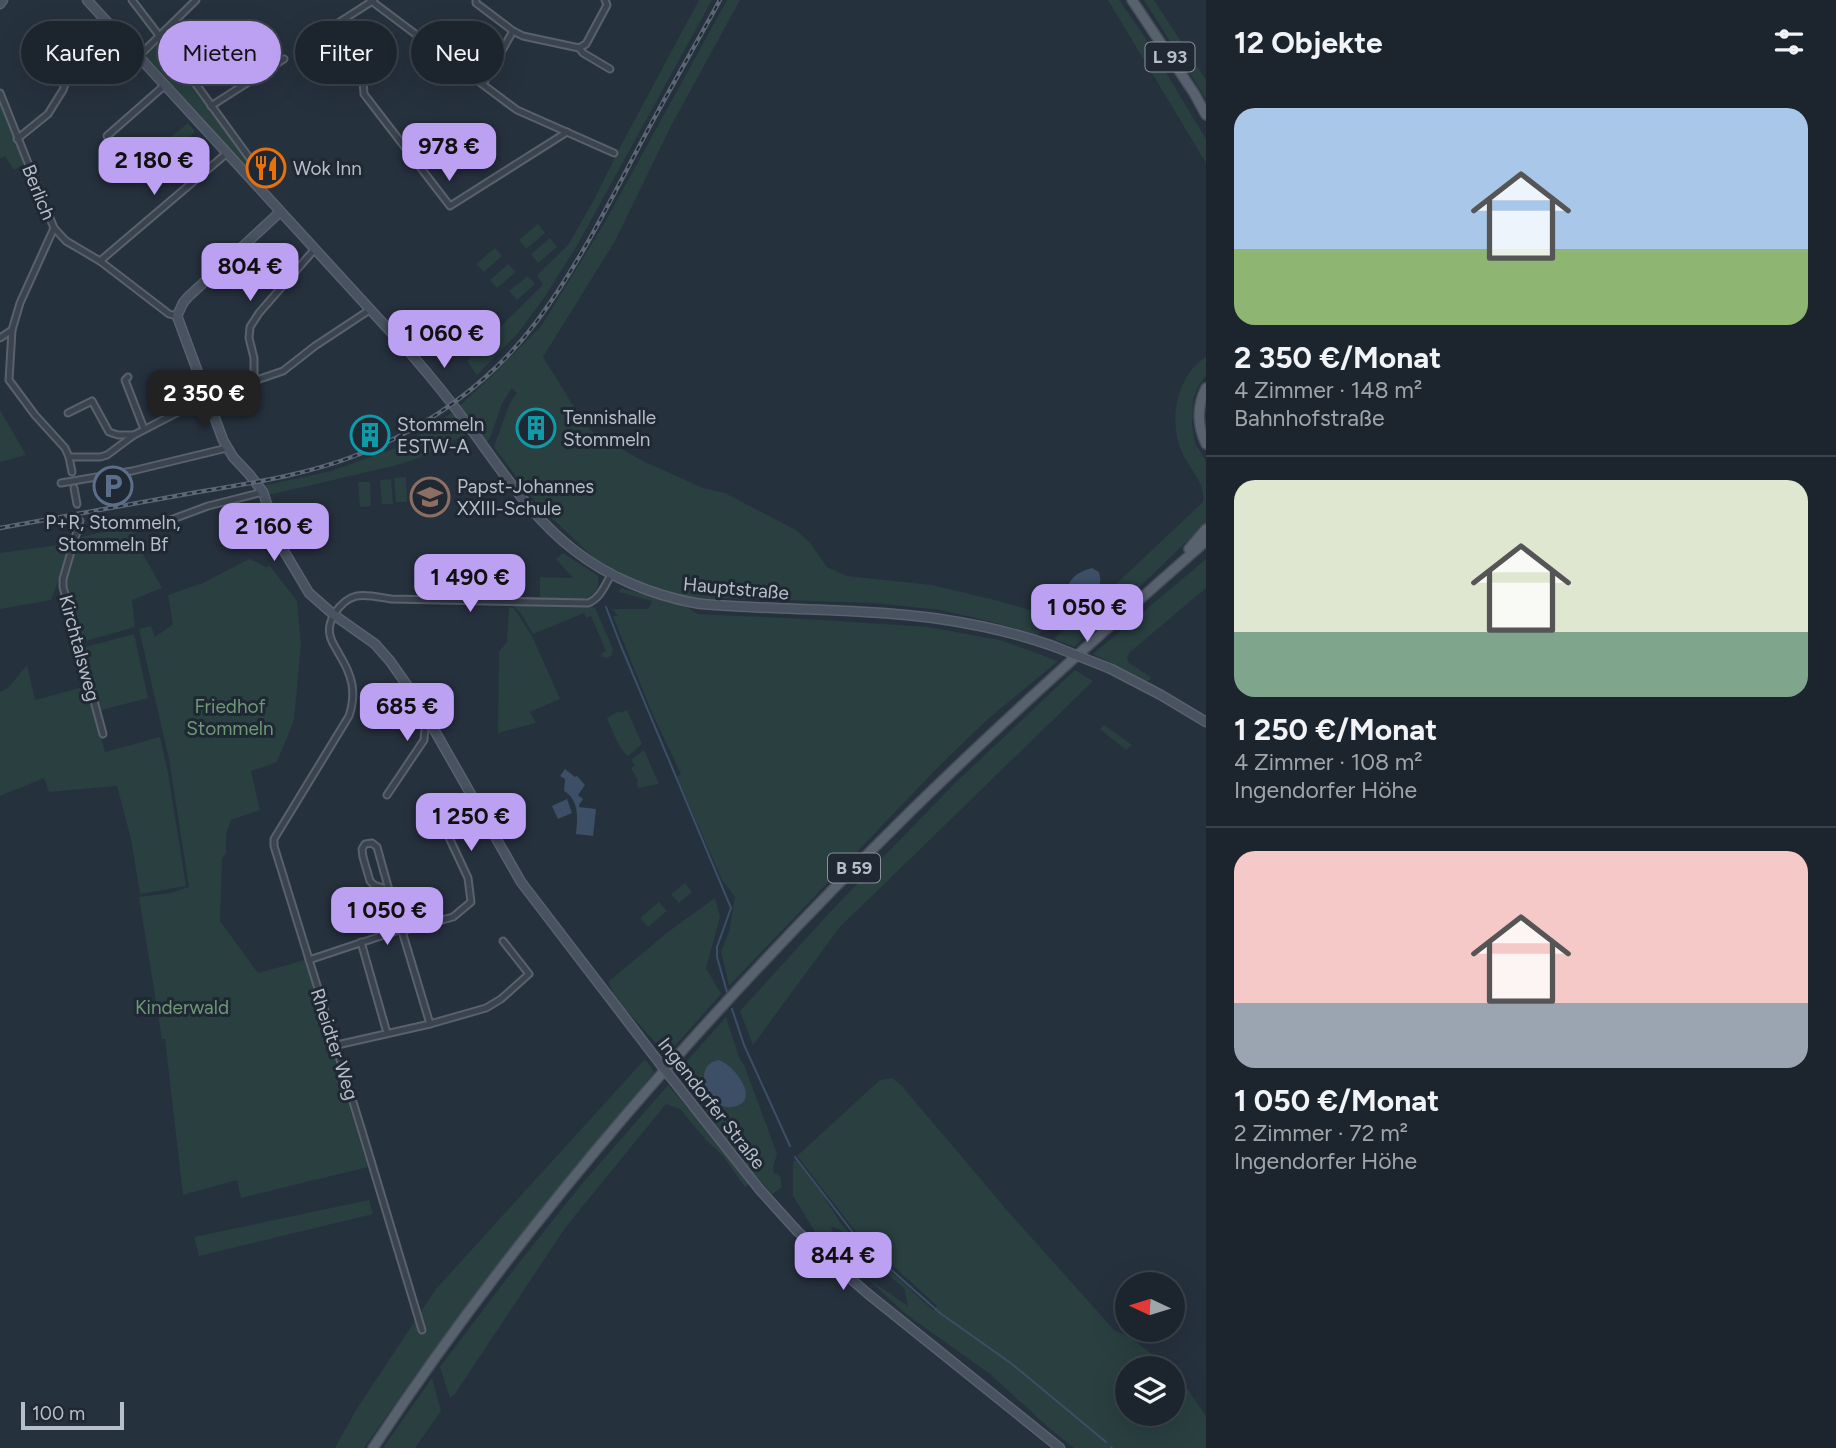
<!DOCTYPE html>
<html lang="de">
<head>
<meta charset="utf-8">
<style>
  :root { --surface:#1c252e; --page:#252d36; --text:#f1f3f6; --muted:#a0a5aa; --line:#3a424a; --accent:#bca0f2 }
  body { margin:0; font-family:Figtree,sans-serif; background:var(--page); color:var(--text); height:100vh; display:flex; flex-direction:column; font-size:26px; white-space:nowrap }
  * { box-sizing:border-box; margin:0 }
  p { font-size:23px; color:var(--muted) }
  .icon { flex:none; width:38px; height:38px; fill:none; stroke:currentColor; stroke-width:2; stroke-linecap:round; stroke-linejoin:round }
  .map { position:relative; flex:1; overflow:hidden }
  .drawer { display:flex; flex-direction:column; background:var(--surface); width:630px }
  .drawer>* { flex:none }
  .banner { position:absolute; left:21px; top:21px; width:665px; height:63px; display:flex; gap:14px }
  .needle { width:46px; rotate:274deg }
  .controls { position:absolute; left:1115px; top:1272px; display:grid; gap:14px }
  .controls a { display:grid; place-items:center; width:70px; height:70px; border-radius:50%; background:var(--surface); box-shadow:0 7px 28px #0002,0 0 0 2px var(--line); font-size:35px }
  .scale { position:absolute; left:21px; bottom:18px; width:103px; box-sizing:border-box; padding-left:7px; border:4px solid #b6bec9; border-top:0; font-size:19px; line-height:24px; white-space:nowrap; color:#b6bec9; -webkit-text-stroke:5px #1f2833; paint-order:stroke }
  .price { position:absolute; translate:-50% -60px; padding:0 16px; border-radius:14px; background:var(--accent); color:#111; font-size:23px; line-height:46px; filter:drop-shadow(0 2px 4px #0008) }
  .price::after { content:''; position:absolute; left:50%; top:42px; width:21px; height:16px; margin-left:-10px; background:inherit; clip-path:polygon(0 0,100% 0,50% 100%) }
  .price.active { background:#222; color:#fff }
  ul { padding:0; list-style:none }
  li { display:grid; align-content:center; gap:14px; height:371px; padding:0 28px }
  li+li { border-top:2px solid var(--line) }
  li span { display:grid; place-items:center; height:217px; border-radius:21px; color:#555 }
  li>.icon { margin-inline-start:auto }
  span .icon { width:126px; height:126px; fill:#fffc; stroke-width:1 }
  li b { font-size:30px }
  h2 { display:flex; justify-content:space-between; align-items:center; height:84px; padding:0 28px; font-size:30px }
  .chip { padding:0 24px; border-radius:32px; background:var(--surface); box-shadow:0 7px 28px #0002,0 0 0 2px var(--line); font-size:24px; line-height:63px }
  .chip.active { background:var(--accent); color:#111 }
  main { display:flex; flex:1; min-height:0 }
  .map>svg:first-child { display:block }
</style>
</head>
<body>
<main>
<div class="map">
<svg width="1206" height="1448" viewBox="0 0 1206 1448">
  <rect width="100%" height="100%" fill="#26313e"/>
  <!-- green -->
  <g fill="#293f40">
    <polygon points="699,0 712,0 578,244 544,298 518,333 477,375 467,361 508,319 543,285 537,275 568,245 595,198 619,149"/>
    <polygon points="727,0 740,0 671,126 615,241 543,357 584,423 594,433 641,460 703,488 725,493 796,530 811,544 827,567 847,576 932,585 995,600 1037,612 1045,601 1066,599 1075,613 1043,629 1038,635 992,622 941,610 873,603 722,598 721,600 697,598 667,592 634,580 597,561 537,504 494,447 509,405 517,393 512,388 502,404 490,438 487,442 480,435 466,417 460,422 467,433 425,456 393,466 269,495 262,486 331,471 402,446 453,412 496,372 542,325 605,222"/>
    <polygon points="1108,0 1119,0 1142,33 1206,139 1206,163"/>
    <polygon points="1144,0 1154,0 1206,80 1206,99"/>
    <polygon points="159,44 255,169 251,174 146,56"/>
    <polygon points="0,100 26,163 14,170 5,156 0,158"/>
    <polygon points="188,123 194,130 194,133 181,144 180,143 177,145 173,141 166,147 163,144"/>
    <polygon points="538,224 545,233 526,249 519,240"/>
    <polygon points="550,238 557,247 538,263 531,254"/>
    <polygon points="495,248 502,256 484,272 476,264"/>
    <polygon points="508,264 516,272 497,288 490,280"/>
    <polygon points="528,276 535,284 517,300 509,291"/>
    <path d="M1206 357V375L1198 387 1193 399 1192 424 1195 443 1206 461V523L1134 592 1125 598 1101 623 1074 647 1056 640 1055 637 1079 619 1203 502C1206 483 1189 469 1182 452 1168 421 1176 376 1206 357Z"/>
    <polygon points="0,410 26,455 0,462"/>
    <polygon points="406,477 407,502 396,502 394,478"/>
    <polygon points="391,479 393,504 382,504 380,480"/>
    <polygon points="358,482 370,482 371,506 360,507"/>
    <polygon points="128,522 131,523 143,554 162,588 132,600 135,627 82,642 66,580 81,537 109,531"/>
    <polygon points="65,544 70,550 51,600 0,609 0,553"/>
    <path d="M563 553 598 576C602 609 562 599 540 598V577L573 578 556 559Z"/>
    <polygon points="249,559 266,567 270,566 297,601 301,645 294,720 277,762 251,771 260,810 231,820 226,834 226,853 222,859 220,921 258,973 305,960 307,968 319,998 316,999 368,1167 241,1198 237,1180 183,1195 165,1039 162,1039 139,897 171,893 189,887 169,759 139,629 151,626 155,637 173,624 168,595 203,583"/>
    <polygon points="1206,559 1206,588 1130,652 1127,658 1129,663 1151,677 1150,680 1146,681 1093,654"/>
    <polygon points="621,588 686,606 697,614 806,619 928,627 1000,640 1058,661 987,720 940,765 729,986 721,951 729,932 735,897 722,880 677,777 681,774 652,713 613,616 618,616 612,609 648,609 652,601 619,592"/>
    <polygon points="514,605 592,607 595,608 613,649 612,654 608,658 602,657 601,654 606,651 591,616 586,618 584,613 533,634 520,612 514,607"/>
    <polygon points="509,607 514,608 533,638 560,699 530,712 536,723 498,733 499,652 507,642"/>
    <polygon points="134,634 148,698 98,711 82,648"/>
    <polygon points="27,665 35,700 87,686 105,752 160,737 168,773 186,886 140,894 131,839 117,786 49,792 44,778 0,796 0,692 8,688"/>
    <polygon points="1075,670 1093,681 839,928 753,1045 740,1011 832,910 953,785"/>
    <path d="M627 710 642 744 628 756C617 747 613 731 607 718L619 711 620 713Z"/>
    <polygon points="1104,725 1132,745 1126,750 1100,729"/>
    <polygon points="644,750 659,784 638,788 637,782 638,780 631,768 635,765 631,760"/>
    <polygon points="685,883 692,892 679,903 671,894"/>
    <path d="M715 898 720 917 706 968 721 994 666 1056C649 1032 619 1008 608 982L668 932Z"/>
    <polygon points="659,902 667,911 648,927 640,918"/>
    <polygon points="726,1017 739,1057 745,1067 777,1154 773,1167 774,1173 779,1174 781,1180 781,1188 772,1194 769,1191 732,1148 678,1071"/>
    <polygon points="645,1059 654,1072 543,1209 434,1349 364,1448 335,1448 356,1410 436,1289"/>
    <polygon points="892,1078 901,1085 1006,1209 1114,1330 1131,1338 1170,1368 1127,1368 1127,1414 1172,1414 1173,1371 1177,1374 1206,1416 1206,1448 1074,1448 1049,1428 990,1374 907,1315 867,1278 908,1306 904,1288 880,1268 846,1233 831,1226 837,1248 817,1235 793,1196 793,1162 796,1160 822,1194 840,1222 855,1239 933,1310 937,1306 856,1232 797,1156 880,1080"/>
    <polygon points="668,1085 718,1143 750,1184 745,1187 723,1156 706,1140 680,1109 666,1104 565,1228 455,1394 450,1398 440,1367 518,1264 581,1185"/>
    <polygon points="369,1200 373,1214 199,1256 194,1237"/>
    <polygon points="432,1378 441,1411 415,1448 383,1448"/>
  </g>
  <!-- water -->
  <g fill="#3c4f66">
    <path d="M1092 568 1099 572C1101 580 1101 586 1096 593 1071 624 1048 579 1092 568Z"/>
    <path d="M565 769 575 777 577 776 585 785 578 795 583 799 579 805V807L596 809 593 836 576 834C578 817 579 800 564 791L565 779 560 776Z"/>
    <polygon points="567,799 572,813 558,819 552,806"/>
    <path d="M719 1060C737 1067 762 1103 732 1107 708 1111 690 1064 719 1060Z"/>
  </g>
  <g fill="none" stroke-linecap="round" stroke-linejoin="round">
    <!-- stream -->
    <g stroke="#3c4f66" stroke-width="2">
      <polyline points="606,607 621,646 731,908 717,947 717,957 727,992"/>
      <polyline points="732,1009 744,1045 790,1146"/>
      <polyline points="795,1157 861,1243 940,1313 1012,1364 1106,1442"/>
      <polyline points="1111,1447 1112,1448"/>
    </g>
    <!-- street-tunnel -->
    <polyline stroke="#3c4653" stroke-width="5" stroke-dasharray="5 2.5" stroke-linecap="butt" points="77,504 80,521"/>
    <defs>
      <g id="street">
        <polyline points="132,0 190,76 261,174 254,182"/>
        <polyline points="370,0 517,110 614,153"/>
        <polyline points="476,0 476,3 513,31 523,36 579,48 583,53 610,69"/>
        <polyline points="324,32 374,0"/>
        <polyline points="579,48 586,44 607,5 605,0"/>
        <polyline points="139,56 196,0"/>
        <polyline points="380,69 363,81 364,94 450,206 567,132"/>
        <polyline points="483,84 513,31"/>
        <polyline points="0,93 54,228 66,241 100,261 169,314 177,316"/>
        <polyline points="211,106 284,59"/>
        <polyline points="107,136 165,85"/>
        <polyline points="17,139 48,114 63,90 71,67 110,26"/>
        <polyline points="54,228 20,303 12,330 9,380 35,415 65,448 69,457 72,472"/>
        <polyline points="100,261 227,153"/>
        <polyline points="0,338 12,330"/>
        <polyline points="128,377 125,380 144,429"/>
        <polyline points="254,381 254,358 249,338 250,327 259,313 314,250"/>
        <polyline points="68,413 92,401 109,432 118,435 134,435"/>
        <polyline points="69,457 100,457 107,455 134,435 184,409 222,396 254,381 283,371 315,346 371,309"/>
        <polyline points="61,483 132,471 227,448"/>
        <polyline points="74,488 77,504"/>
        <polyline points="80,521 63,579 63,587 103,734"/>
        <polyline points="165,522 208,506 263,492"/>
        <polyline points="387,795 424,740 425,728 417,712 421,706"/>
        <polyline points="401,927 402,931 453,917 471,902 468,878 438,814"/>
        <polyline points="402,931 430,1024"/>
        <polyline points="361,942 387,1033"/>
        <polyline points="309,960 396,931 401,927 389,890 374,885 370,881 363,857 362,849 365,844 372,843 377,847 389,890"/>
        <polyline points="337,1045 430,1024 486,1008 501,999 529,974 503,941"/>
        <path d="M422 1330C374 1168 324 1008 274 846V839L349 716C357 692 352 675 339 654 336 648 331 642 330 635 328 628 331 620 334 614 351 589 365 595 391 599L588 603C600 599 605 585 611 575"/>
      </g>
      <g id="secondary">
        <path d="M87 0 411 354C432 378 452 403 471 429 502 471 532 518 574 550 608 577 652 595 695 603 707 605 720 605 732 606 776 609 821 609 865 612 928 615 993 625 1053 646"/>
        <polyline points="0,4 3,0"/>
        <polyline points="280,212 188,297 183,303 177,316 223,440 233,457 249,474 263,492 281,546 309,593 334,615 375,644 390,661 416,698 521,882 658,1061"/>
        <polyline points="1111,669 1161,695 1206,722"/>
        <polyline points="677,1085 760,1190 798,1232 867,1293 1060,1448"/>
      </g>
      <g id="primary">
        <polyline points="1132,0 1194,93 1206,115"/>
        <path d="M1206 388C1197 406 1197 425 1206 444"/>
        <polyline points="1189,549 1206,529"/>
        <path d="M373 1448C527 1215 714 1005 913 809 1008 716 1107 628 1206 541"/>
      </g>
    </defs>
    <!-- street casing -->
    <use href="#street" stroke="#58616c" stroke-width="9"/>
    <!-- secondary casing -->
    <use href="#secondary" stroke="#58616c" stroke-width="11"/>
    <!-- primary casing -->
    <use href="#primary" stroke="#434c57" stroke-width="12"/>
    <!-- street -->
    <use href="#street" stroke="#3a434e" stroke-width="5"/>
    <!-- secondary -->
    <use href="#secondary" stroke="#485261" stroke-width="8"/>
    <!-- primary -->
    <use href="#primary" stroke="#58626e" stroke-width="9"/>
    <defs>
      <path id="rail" d="M0 528C66 516 132 504 198 492 251 483 306 475 357 455 427 428 492 382 537 321 579 265 610 201 643 139 668 92 695 46 720 0"/>
    </defs>
    <!-- rail casing -->
    <use href="#rail" stroke="#5c6775" stroke-width="4.5"/>
    <!-- rail -->
    <use href="#rail" stroke="#1f2833" stroke-width="2" stroke-dasharray="5" stroke-linecap="butt"/>
    <defs>
      <g id="secondary-bridge">
        <polyline points="1053,646 1111,669"/>
        <polyline points="658,1061 677,1085"/>
      </g>
    </defs>
    <!-- secondary-bridge casing -->
    <use href="#secondary-bridge" stroke="#58616c" stroke-width="11" stroke-linecap="butt"/>
    <!-- secondary-bridge -->
    <use href="#secondary-bridge" stroke="#485261" stroke-width="8"/>
  </g>
  <!-- icons -->
  <defs>
    <symbol id="restaurant-ring" viewBox="-11 -11 22 22"><circle r="9.5" fill="#1f2833" stroke="#e8710a" stroke-width="1.5"/><path d="M-5-6h1v4h1v-4h1v4h1v-4h1v5L-1.5 .5V6h-2V.5L-5-1ZM5-6V6H3V1.5H1.5Q1.5-4 5-6Z" fill="#e8710a"/></symbol>
    <symbol id="building-ring" viewBox="-11 -11 22 22"><circle r="9.5" fill="#1f2833" stroke="#0f9aa8" stroke-width="1.5"/><path d="M-4-6H4V6H1V3H-1V6H-4ZM-2.5-4.3h1.7v1.8h-1.7ZM.8-4.3h1.7v1.8H.8ZM-2.5-1h1.7V.8h-1.7ZM.8-1h1.7V.8H.8Z" fill="#0f9aa8"/></symbol>
    <symbol id="parking-ring" viewBox="-11 -11 22 22"><circle r="9.5" fill="#1f2833" stroke="#5c6f8a" stroke-width="1.5"/><path d="M-3.5-5.5H1a3.5 3.5 0 0 1 0 7H-1V5.5H-3.5ZM-1-3.4V-.6H.8a1.4 1.4 0 0 0 0-2.8Z" fill="#5c6f8a"/></symbol>
    <symbol id="school-ring" viewBox="-11 -11 22 22"><circle r="9.5" fill="#1f2833" stroke="#8d6e63" stroke-width="1.5"/><path d="M0-5L7-2L0 1L-7-2ZM-4 1L0 2.5L4 1V4Q0 6-4 4Z" fill="#8d6e63"/></symbol>
  </defs>
  <g fill-rule="evenodd">
    <use href="#restaurant-ring" x="244" y="146" width="44" height="44"/>
    <use href="#building-ring" x="514" y="406" width="44" height="44"/>
    <use href="#building-ring" x="348" y="413" width="44" height="44"/>
    <use href="#parking-ring" x="91" y="464" width="44" height="44"/>
    <use href="#school-ring" x="408" y="475" width="44" height="44"/>
  </g>
  <g text-anchor="middle" stroke-width="6" stroke-linejoin="round" paint-order="stroke">
    <!-- shield labels -->
    <g fill="#1f2833" stroke="#89919c" stroke-width="2">
      <rect x="1145.5" y="42.5" width="49" height="29" rx="5"/>
      <rect x="828" y="853.5" width="52" height="29" rx="5"/>
    </g>
    <g font-size="18" font-weight="bold" fill="#b6bec9">
      <text x="1170" y="63">L 93</text>
      <text x="854" y="874">B 59</text>
    </g>
    <!-- poi labels -->
    <g font-size="19" fill="#b6bec9" stroke="#1f2833" text-anchor="start">
      <text x="293" y="175">Wok Inn</text>
      <text x="563" y="424">Tennishalle<tspan x="563" dy="22">Stommeln</tspan></text>
      <text x="397" y="431">Stommeln<tspan x="397" dy="22">ESTW-A</tspan></text>
      <text x="457" y="493">Papst-Johannes<tspan x="457" dy="22">XXIII-Schule</tspan></text>
      <text x="113" y="529" text-anchor="middle">P+R, Stommeln,<tspan x="113" dy="22">Stommeln Bf</tspan></text>
    </g>
    <!-- street labels -->
    <g font-size="19" fill="#b6bec9" stroke="#1f2833">
      <text transform="translate(39 192) rotate(68)" y="7">Berlich</text>
      <text transform="translate(736 588) rotate(5)" y="7">Hauptstraße</text>
      <text transform="translate(80 648) rotate(75)" y="7">Kirchtalsweg</text>
      <text transform="translate(335 1044) rotate(72)" y="7">Rheidter Weg</text>
      <text transform="translate(712 1103) rotate(52)" y="7">Ingendorfer Straße</text>
    </g>
    <!-- park labels -->
    <g font-size="19" fill="#6e9876" stroke="#1f2833">
      <text x="230" y="713">Friedhof<tspan x="230" dy="22">Stommeln</tspan></text>
      <text x="182" y="1014">Kinderwald</text>
    </g>
  </g>
</svg>
<div class="controls">
<a><svg class="needle" viewBox="-14 -14 28 28"><path d="M0-13l5 13h-10z" fill="#e53935"/><path d="M0 13l5-13h-10z" fill="#a0a5aa"/></svg></a>
<a><svg class="icon" aria-label="layers" viewBox="0 0 24 24"><path d="M12 4l9 5-9 5-9-5zM3 14l9 5 9-5"/></svg></a>
</div>
<div class="scale">100 m</div>
<b class="price" style="left:449px;top:183px">978 €</b>
<b class="price" style="left:154px;top:197px">2 180 €</b>
<b class="price" style="left:250px;top:303px">804 €</b>
<b class="price" style="left:444px;top:370px">1 060 €</b>
<b class="price active" style="left:204px;top:430px">2 350 €</b>
<b class="price" style="left:274px;top:563px">2 160 €</b>
<b class="price" style="left:470px;top:614px">1 490 €</b>
<b class="price" style="left:1087px;top:644px">1 050 €</b>
<b class="price" style="left:407px;top:743px">685 €</b>
<b class="price" style="left:471px;top:853px">1 250 €</b>
<b class="price" style="left:387px;top:947px">1 050 €</b>
<b class="price" style="left:843px;top:1292px">844 €</b>
<div class="banner">
<a class="chip">Kaufen</a>
<a class="chip active">Mieten</a>
<a class="chip">Filter</a>
<a class="chip">Neu</a>
</div>
</div>
<section class="drawer">
<h2>12 Objekte<svg class="icon" aria-label="filters" viewBox="0 0 24 24"><path d="M4 7h16M4 17h16"/><circle cx="9" cy="7" r="2"/><circle cx="15" cy="17" r="2"/></svg></h2>
<ul>
<li><span style="background:linear-gradient(#a9c7e8 65%,#8fb573 0)"><svg class="icon" aria-label="home" viewBox="0 0 24 24"><path d="M3 11l9-7 9 7M6 9v11h12V9"/></svg></span><div><b>2 350 €/Monat</b><p>4 Zimmer · 148 m²</p><p>Bahnhofstraße</p></div></li>
<li><span style="background:linear-gradient(#dfe7d0 70%,#7fa58c 0)"><svg class="icon" aria-label="home" viewBox="0 0 24 24"><path d="M3 11l9-7 9 7M6 9v11h12V9"/></svg></span><div><b>1 250 €/Monat</b><p>4 Zimmer · 108 m²</p><p>Ingendorfer Höhe</p></div></li>
<li><span style="background:linear-gradient(#f6c9c9 70%,#9aa5b1 0)"><svg class="icon" aria-label="home" viewBox="0 0 24 24"><path d="M3 11l9-7 9 7M6 9v11h12V9"/></svg></span><div><b>1 050 €/Monat</b><p>2 Zimmer · 72 m²</p><p>Ingendorfer Höhe</p></div></li>
</ul>
</section>
</main>
</body>
</html>
